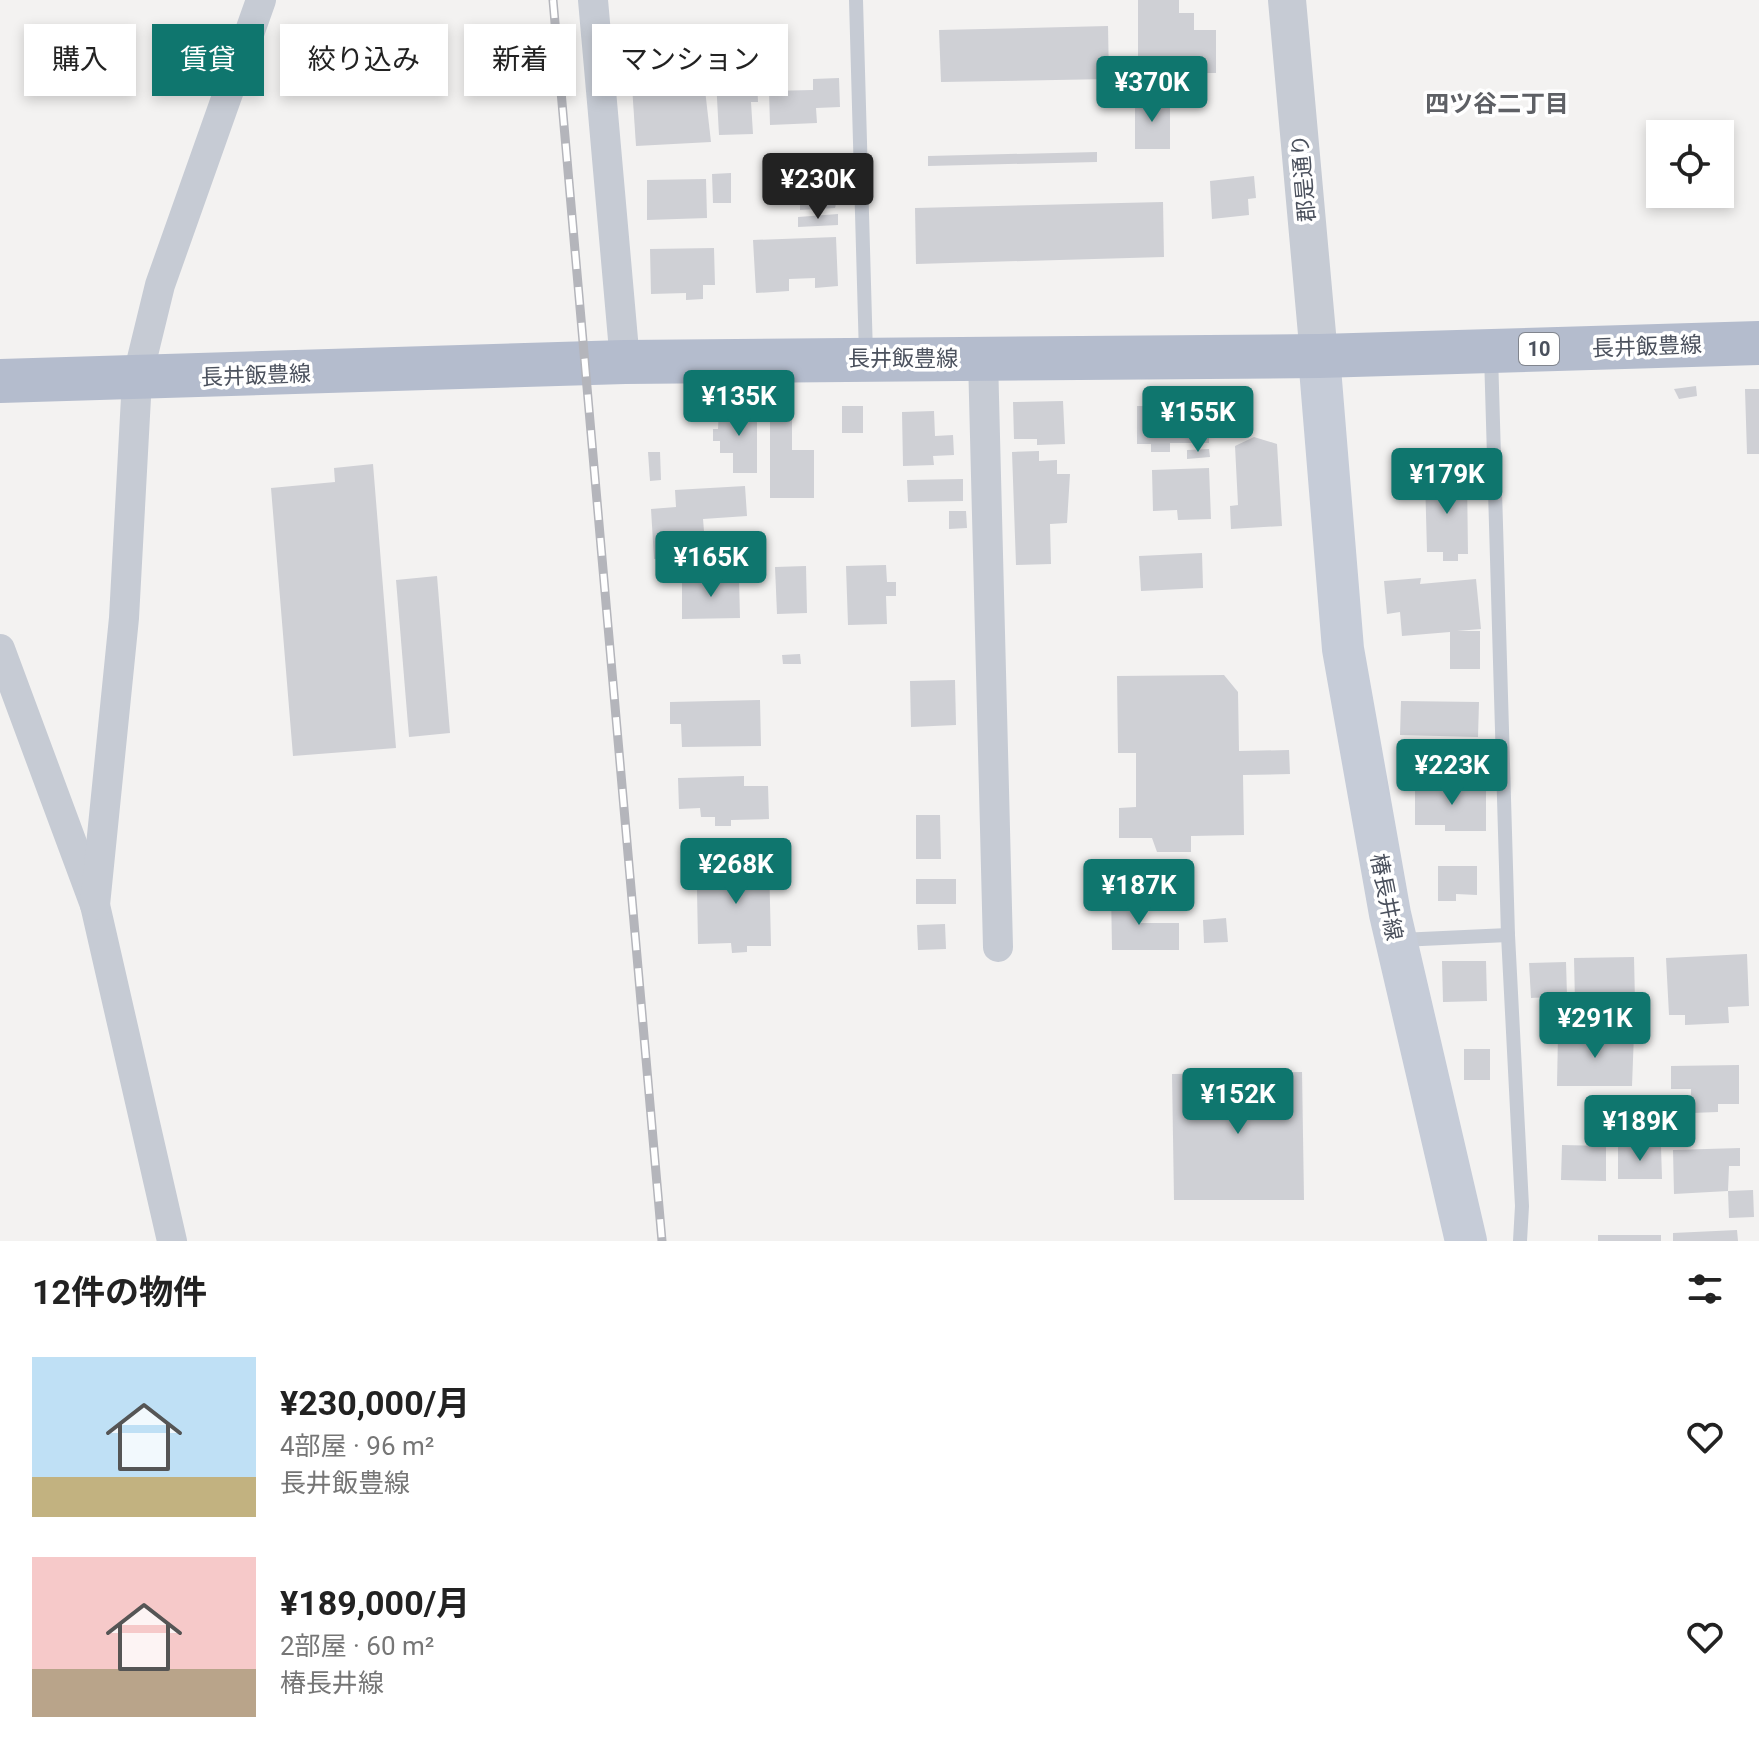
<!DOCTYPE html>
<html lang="ja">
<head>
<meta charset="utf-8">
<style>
  :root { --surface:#fff; --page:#f2f2f2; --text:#222; --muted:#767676; --accent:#0f766e }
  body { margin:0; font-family:Roboto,"Noto Sans JP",sans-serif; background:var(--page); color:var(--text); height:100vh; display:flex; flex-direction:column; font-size:30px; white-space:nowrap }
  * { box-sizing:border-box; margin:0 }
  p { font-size:26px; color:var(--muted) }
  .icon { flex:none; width:44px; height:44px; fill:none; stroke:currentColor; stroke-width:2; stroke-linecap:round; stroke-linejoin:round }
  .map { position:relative; height:1241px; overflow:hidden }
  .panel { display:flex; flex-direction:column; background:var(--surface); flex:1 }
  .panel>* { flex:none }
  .hud { position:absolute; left:24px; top:24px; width:800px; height:72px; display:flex; gap:16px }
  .controls { position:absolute; left:1646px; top:120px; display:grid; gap:16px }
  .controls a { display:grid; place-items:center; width:88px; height:88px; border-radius:0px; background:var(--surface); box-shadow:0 4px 12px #0003; font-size:40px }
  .price { position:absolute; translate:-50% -68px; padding:0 18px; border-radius:8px; background:var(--accent); color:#fff; font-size:26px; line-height:52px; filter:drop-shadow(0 2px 4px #0008) }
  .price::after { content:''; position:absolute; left:50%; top:48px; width:24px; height:18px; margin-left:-12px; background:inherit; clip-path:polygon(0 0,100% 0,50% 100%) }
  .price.on { background:#222; color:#fff }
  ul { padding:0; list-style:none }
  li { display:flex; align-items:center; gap:24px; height:200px; padding:0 32px }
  li span { display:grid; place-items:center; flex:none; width:224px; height:160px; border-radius:0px; color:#555 }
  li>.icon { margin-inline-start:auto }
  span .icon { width:96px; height:96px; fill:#fffc; stroke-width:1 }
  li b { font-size:34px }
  h2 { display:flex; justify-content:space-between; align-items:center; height:96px; padding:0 32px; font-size:34px }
  .chip { padding:0 28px; border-radius:0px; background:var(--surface); box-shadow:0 4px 12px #0003; font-size:28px; line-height:72px }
  .chip.on { background:var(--accent); color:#fff }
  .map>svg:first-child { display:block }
</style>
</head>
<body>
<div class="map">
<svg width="1759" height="1241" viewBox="0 0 1759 1241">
  <rect width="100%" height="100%" fill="#f3f2f1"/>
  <!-- building -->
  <g fill="#cfd0d5">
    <polygon points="1138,0 1179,0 1179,13 1194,13 1194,30 1216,30 1216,73 1138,73"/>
    <polygon points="1108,26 1109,79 941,82 939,30"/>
    <polygon points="757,78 758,102 751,102 753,134 719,135 716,80"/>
    <polygon points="839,78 840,107 816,108 817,123 770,125 769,91 813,90 813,79"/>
    <polygon points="704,81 711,142 636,146 632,86"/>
    <rect x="1135" y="100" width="35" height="49"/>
    <polygon points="1097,152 1097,162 928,166 928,156"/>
    <polygon points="835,158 841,204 836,204 835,208 800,210 800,203 771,205 769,172 789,171 789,161"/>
    <polygon points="731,173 731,203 713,203 712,174"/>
    <polygon points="1254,176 1256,198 1248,199 1249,215 1212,219 1210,181"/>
    <polygon points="706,179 707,218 647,220 647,180"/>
    <polygon points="1163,202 1164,257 916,264 915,208"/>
    <polygon points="838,214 838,225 798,227 798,217"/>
    <polygon points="836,237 838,286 815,288 815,278 789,279 789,291 756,293 753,240"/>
    <polygon points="714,248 715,285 703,285 703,299 686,300 686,293 651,294 650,249"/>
    <polygon points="1696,386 1697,396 1679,399 1674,389"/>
    <polygon points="1745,389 1759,389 1759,454 1747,454"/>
    <polygon points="1169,398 1210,398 1209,443 1170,443 1170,452 1151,452 1151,444 1137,444 1137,406 1169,406"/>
    <polygon points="1063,401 1065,444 1037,445 1037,439 1014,439 1013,402"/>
    <rect x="842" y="406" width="21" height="27"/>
    <polygon points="719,409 757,410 757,473 733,473 733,453 720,453 720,441 713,441 713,429 718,429"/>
    <polygon points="934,411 935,436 953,435 954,455 933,456 934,465 903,466 902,412"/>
    <polygon points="770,415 792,415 792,450 814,450 814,498 770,498"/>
    <polygon points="1254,437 1277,444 1282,526 1231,529 1230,506 1238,505 1235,446"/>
    <polygon points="1209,449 1210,457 1187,459 1187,450"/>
    <polygon points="1039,451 1039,461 1057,460 1057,474 1070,474 1067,523 1050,524 1051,564 1016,565 1012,452"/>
    <polygon points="648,452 660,452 661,480 650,481"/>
    <polygon points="373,464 396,748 293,756 271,488 335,482 334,468"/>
    <polygon points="1209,468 1211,519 1178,520 1177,510 1153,511 1152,470"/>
    <polygon points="1467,476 1468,554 1458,554 1458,561 1443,561 1443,552 1427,552 1425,477"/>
    <polygon points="963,479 963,501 908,502 907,480"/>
    <polygon points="745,486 747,516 703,519 706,555 654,559 651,509 676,507 675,490"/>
    <polygon points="949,511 966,511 967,528 949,529"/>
    <polygon points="1202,553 1203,588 1141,591 1139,556"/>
    <polygon points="886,565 887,582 896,582 896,596 886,596 887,624 848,625 846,566"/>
    <polygon points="806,566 807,613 777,614 775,567"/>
    <polygon points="437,576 450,733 409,737 396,580"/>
    <polygon points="1421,578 1420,584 1476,579 1481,629 1457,631 1480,631 1480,669 1450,669 1450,632 1402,636 1400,612 1387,614 1384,581"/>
    <polygon points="739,579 740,618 682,619 682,580"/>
    <polygon points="800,654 801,664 783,664 782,655"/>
    <polygon points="1224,675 1238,692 1239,751 1289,750 1290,774 1243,775 1244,835 1191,836 1191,852 1157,852 1152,838 1119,838 1119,808 1136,807 1136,753 1118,753 1117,676"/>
    <polygon points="955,680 956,725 911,727 910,681"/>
    <polygon points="760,700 761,746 682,747 681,724 670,724 670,702"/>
    <polygon points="1401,701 1479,702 1478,737 1400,735"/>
    <polygon points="744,776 744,786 768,786 769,819 731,820 731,826 715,826 715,817 701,817 700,808 679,809 678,778"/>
    <polygon points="1486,785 1486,831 1445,831 1445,825 1415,825 1415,786"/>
    <polygon points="916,815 940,815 941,859 916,859"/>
    <polygon points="769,860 771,946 747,946 747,952 732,953 731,943 698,944 697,890 713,889 712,861"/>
    <polygon points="1438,866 1477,866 1477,895 1456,894 1456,901 1438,901"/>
    <rect x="916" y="879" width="40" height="25"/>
    <polygon points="1111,890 1137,890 1138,923 1179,923 1179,950 1112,950"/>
    <polygon points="1226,918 1228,942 1204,943 1203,920"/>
    <polygon points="945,924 946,949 918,950 917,925"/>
    <polygon points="1747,954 1749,1006 1728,1007 1729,1023 1685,1025 1685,1015 1669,1015 1666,958"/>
    <polygon points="1634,957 1635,1002 1575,1003 1574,958"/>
    <polygon points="1442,961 1486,961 1487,1001 1443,1002"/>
    <polygon points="1566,962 1567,996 1531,998 1529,963"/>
    <polygon points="1634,1033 1632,1086 1557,1086 1558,1034"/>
    <rect x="1464" y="1049" width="26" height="31"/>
    <polygon points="1739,1065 1739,1104 1718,1104 1718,1112 1691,1113 1691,1089 1671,1089 1671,1066"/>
    <polygon points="1302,1072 1304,1200 1174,1200 1172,1074"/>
    <polygon points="1562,1145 1606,1146 1606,1181 1561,1180"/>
    <polygon points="1618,1146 1661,1146 1662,1179 1618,1179"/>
    <polygon points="1740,1148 1740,1166 1729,1166 1728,1191 1674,1194 1673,1150"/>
    <polygon points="1753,1190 1754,1217 1729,1218 1728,1191"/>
    <polygon points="1737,1230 1738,1241 1673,1241 1673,1233"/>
    <rect x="1598" y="1235" width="63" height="6"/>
  </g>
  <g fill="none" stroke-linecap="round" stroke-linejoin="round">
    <!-- service -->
    <g stroke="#c6cbd4" stroke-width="14">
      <polyline points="856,0 866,355"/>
      <polyline points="1491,354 1508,935 1522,1206 1520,1241"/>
      <polyline points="1400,940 1508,935"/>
    </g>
    <!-- minor -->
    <g stroke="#c6cbd4" stroke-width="30">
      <polyline points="593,0 625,362"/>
      <polyline points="983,358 998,947"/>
      <polyline points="0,649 95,905 172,1241"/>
      <polyline points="95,905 124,618 137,379 160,285 261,0"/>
    </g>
    <!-- tertiary -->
    <polyline stroke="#c6cbd4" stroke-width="38" points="1287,0 1319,356"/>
    <!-- secondary -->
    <polyline stroke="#c6ccd8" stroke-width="42" points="1319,356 1343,649 1390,914 1466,1241"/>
    <!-- primary -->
    <polyline stroke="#b4bccd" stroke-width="44" points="0,381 625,362 1319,356 1759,343"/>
    <defs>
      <polyline id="rail" points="553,0 662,1241"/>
    </defs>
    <!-- rail casing -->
    <use href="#rail" stroke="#b4b5bb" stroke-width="9"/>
    <!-- rail -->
    <use href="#rail" stroke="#fff" stroke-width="6" stroke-dasharray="18" stroke-linecap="butt"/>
  </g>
  <g text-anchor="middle" stroke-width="7" stroke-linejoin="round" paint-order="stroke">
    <!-- shield labels -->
    <rect fill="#fff" stroke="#81858e" stroke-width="2" x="1519" y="333" width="40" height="32" rx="6"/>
    <g font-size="20" font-weight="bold" fill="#4b515d">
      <text x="1539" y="356">10</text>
    </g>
    <!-- street labels -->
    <g font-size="22" fill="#4b515d" stroke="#fff">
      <text transform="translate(1303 178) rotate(-95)" y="8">郡是通り</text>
      <text transform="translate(1647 346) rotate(-2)" y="8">長井飯豊線</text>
      <text x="903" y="366">長井飯豊線</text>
      <text transform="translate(256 375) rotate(-2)" y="8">長井飯豊線</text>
      <text transform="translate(1387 897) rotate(79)" y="8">椿長井線</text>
    </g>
    <!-- neighbourhood labels -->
    <g font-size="24" font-weight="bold" fill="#5e6065" stroke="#fff">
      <text x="1497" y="112">四ツ谷二丁目</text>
    </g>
  </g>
</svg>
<div class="controls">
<a><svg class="icon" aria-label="locate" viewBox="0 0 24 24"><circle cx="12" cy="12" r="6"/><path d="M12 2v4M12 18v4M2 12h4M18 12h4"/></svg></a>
</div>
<b class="price" style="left:1152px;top:124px">¥370K</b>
<b class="price on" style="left:818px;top:221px">¥230K</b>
<b class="price" style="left:739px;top:438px">¥135K</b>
<b class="price" style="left:1198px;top:454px">¥155K</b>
<b class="price" style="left:1447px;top:516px">¥179K</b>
<b class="price" style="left:711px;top:599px">¥165K</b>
<b class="price" style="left:1452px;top:807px">¥223K</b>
<b class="price" style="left:736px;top:906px">¥268K</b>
<b class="price" style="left:1139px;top:927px">¥187K</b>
<b class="price" style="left:1595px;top:1060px">¥291K</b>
<b class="price" style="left:1238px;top:1136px">¥152K</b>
<b class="price" style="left:1640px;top:1163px">¥189K</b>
<div class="hud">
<a class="chip">購入</a>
<a class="chip on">賃貸</a>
<a class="chip">絞り込み</a>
<a class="chip">新着</a>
<a class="chip">マンション</a>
</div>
</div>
<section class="panel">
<h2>12件の物件<svg class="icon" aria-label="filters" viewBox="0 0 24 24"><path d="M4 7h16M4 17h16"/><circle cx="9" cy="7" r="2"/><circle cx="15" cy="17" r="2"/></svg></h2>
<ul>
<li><span style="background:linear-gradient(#bfe0f5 75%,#c2b280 0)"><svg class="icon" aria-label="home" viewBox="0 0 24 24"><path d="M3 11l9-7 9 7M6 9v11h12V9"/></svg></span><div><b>¥230,000/月</b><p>4部屋 · 96 m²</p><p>長井飯豊線</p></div><svg class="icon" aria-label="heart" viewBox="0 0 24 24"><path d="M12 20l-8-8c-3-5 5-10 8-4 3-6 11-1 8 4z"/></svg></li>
<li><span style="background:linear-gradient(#f6c9c9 70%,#b9a48a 0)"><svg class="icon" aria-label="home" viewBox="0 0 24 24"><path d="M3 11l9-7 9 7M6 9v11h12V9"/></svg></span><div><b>¥189,000/月</b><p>2部屋 · 60 m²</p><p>椿長井線</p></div><svg class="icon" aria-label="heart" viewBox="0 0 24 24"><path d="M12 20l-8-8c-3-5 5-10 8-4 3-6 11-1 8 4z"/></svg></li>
</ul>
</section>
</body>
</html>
